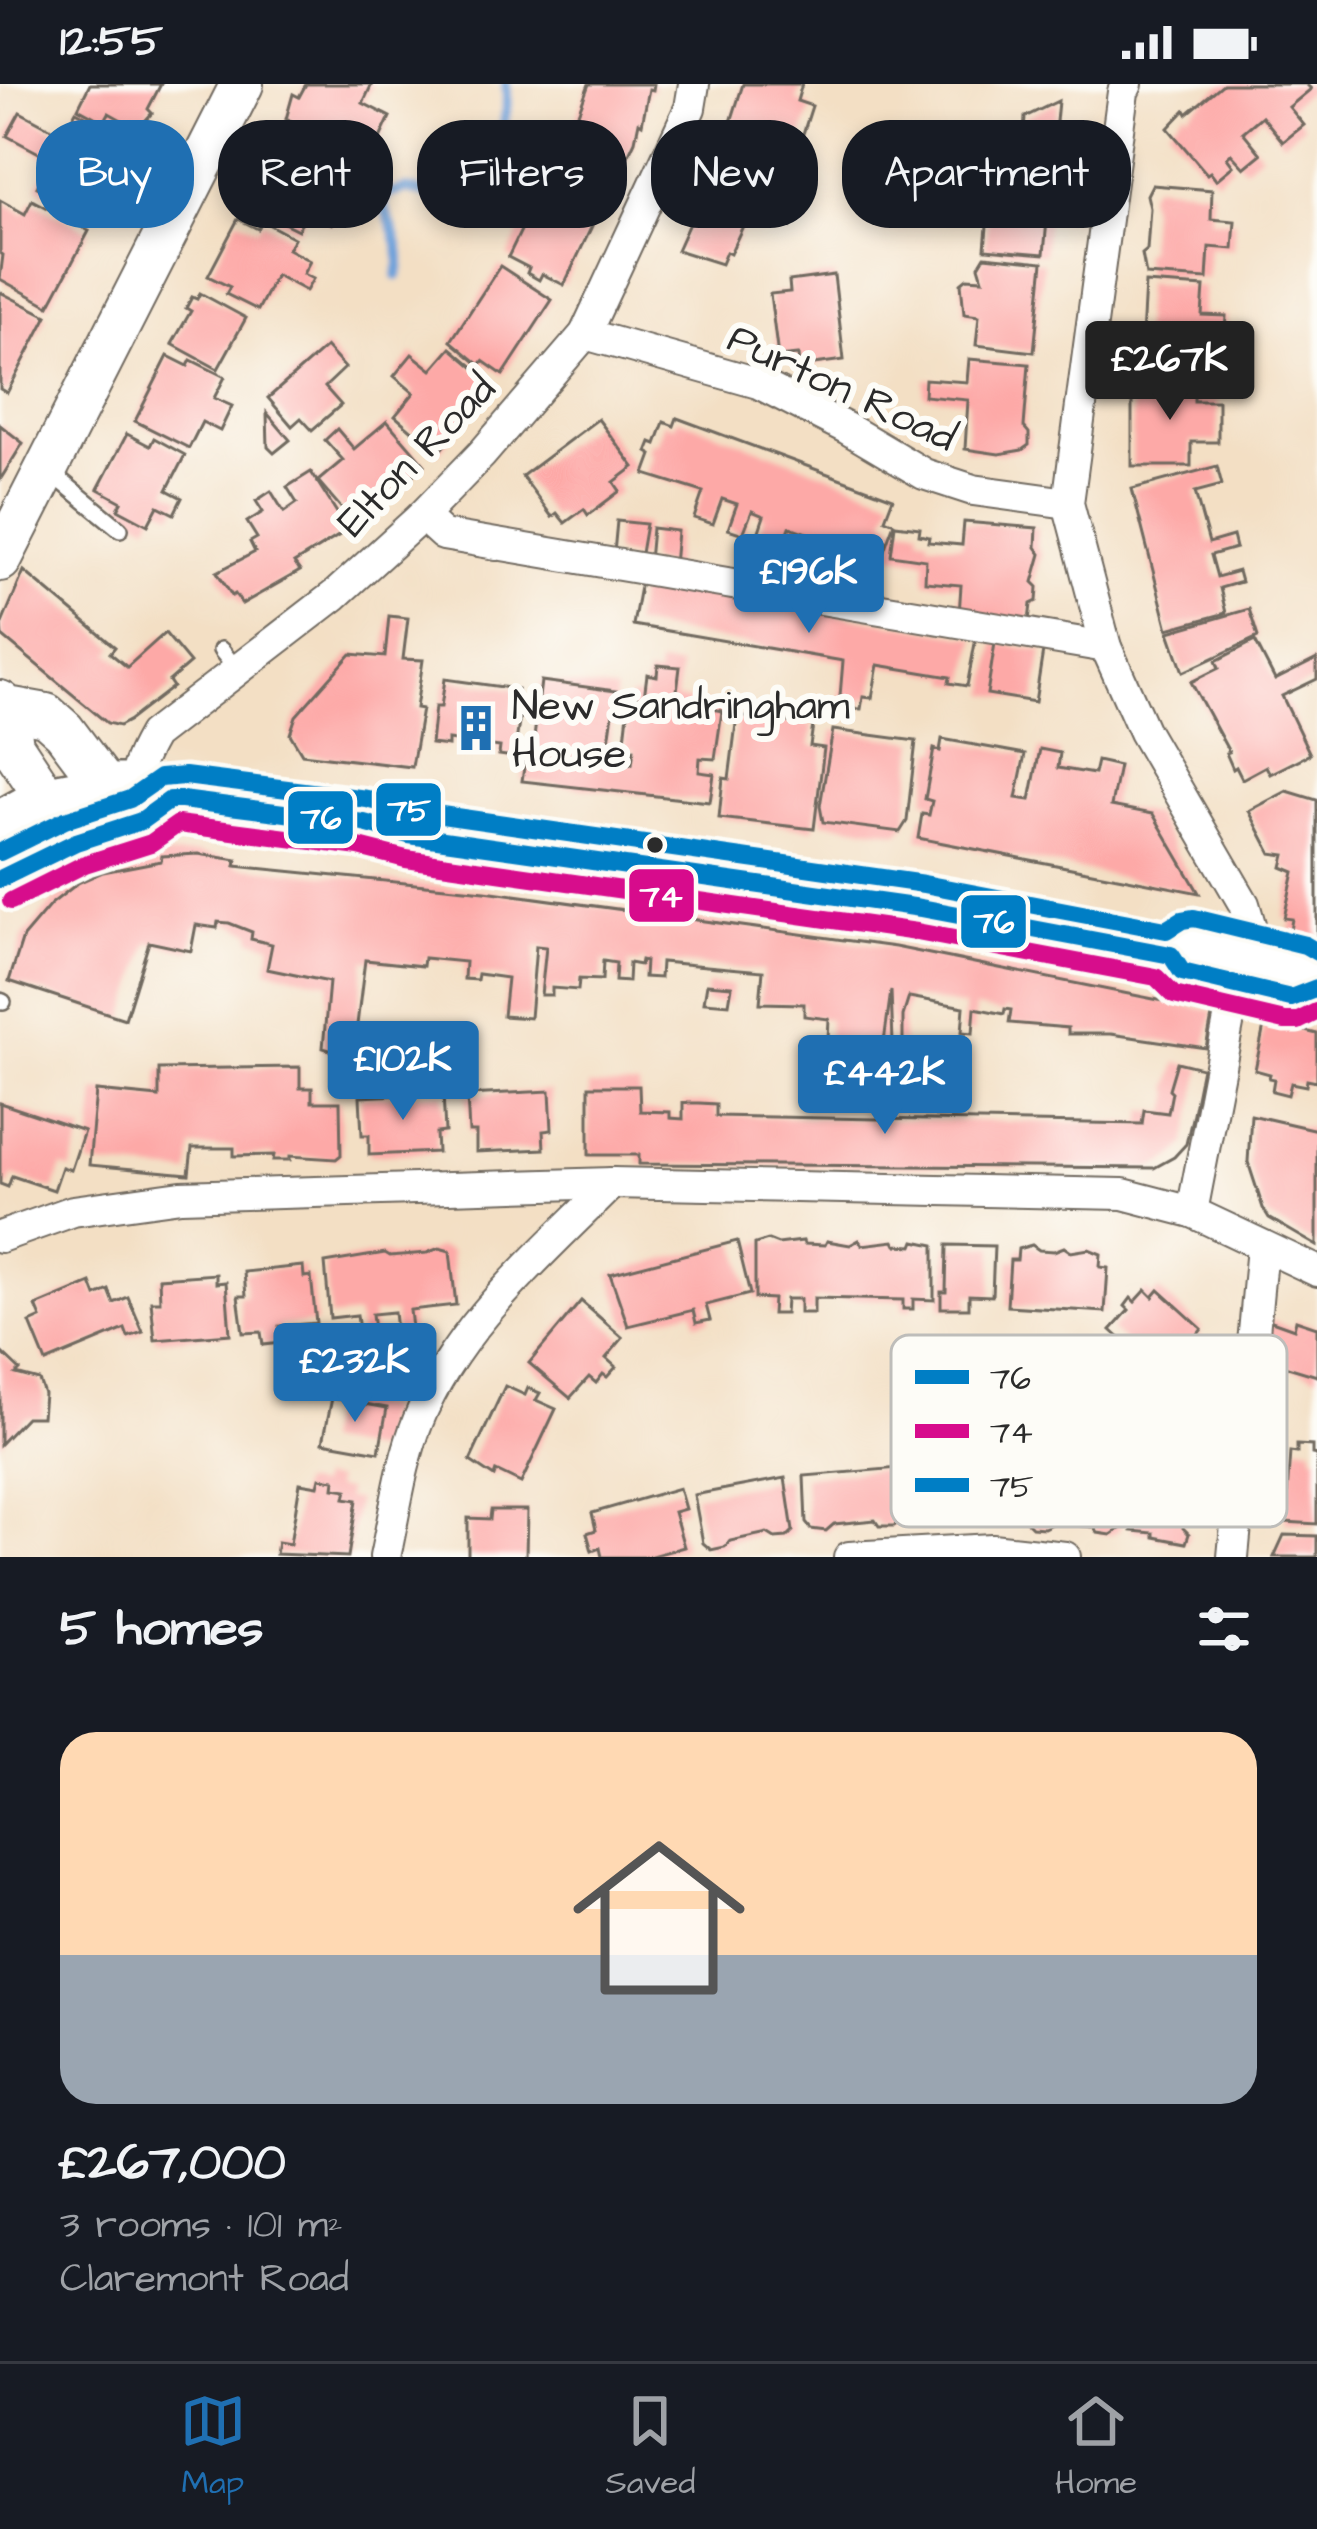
<!DOCTYPE html>
<html lang="en">
<head>
<meta charset="utf-8">
<style>
  :root { --surface:#171b24; --page:#242831; --text:#f1f3f6; --muted:#9ea1a6; --line:#363941; --accent:#1f6fb2 }
  body { margin:0; font-family:"Architects Daughter",sans-serif; background:var(--page); color:var(--text); height:100vh; display:flex; flex-direction:column; font-size:45px; white-space:nowrap }
  * { box-sizing:border-box; margin:0 }
  p { font-size:39px; color:var(--muted) }
  .icon { flex:none; width:66px; height:66px; fill:none; stroke:currentColor; stroke-width:2; stroke-linecap:round; stroke-linejoin:round }
  .map { position:relative; height:1473px; overflow:hidden }
  .panel { display:flex; flex-direction:column; background:var(--surface); flex:1 }
  .panel>* { flex:none }
  .top-card { position:absolute; left:36px; top:36px; width:1245px; height:108px; display:flex; gap:24px }
  .price { position:absolute; translate:-50% -102px; padding:0 27px; border-radius:12px; background:var(--accent); color:#fff; font-size:39px; line-height:78px; filter:drop-shadow(0 3px 6px #0008) }
  .price::after { content:''; position:absolute; left:50%; top:72px; width:36px; height:27px; margin-left:-18px; background:inherit; clip-path:polygon(0 0,100% 0,50% 100%) }
  .price.on { background:#222; color:#fff }
  ul { padding:0; list-style:none }
  li { display:grid; align-content:center; gap:24px; height:636px; padding:0 60px }
  li+li { border-top:3px solid var(--line) }
  li span { display:grid; place-items:center; height:372px; border-radius:36px; color:#555 }
  li>.icon { margin-inline-start:auto }
  span .icon { width:216px; height:216px; fill:#fffc; stroke-width:1 }
  li b { font-size:51px }
  h2 { display:flex; justify-content:space-between; align-items:center; height:144px; padding:0 60px; font-size:51px }
  .chip { padding:0 42px; border-radius:48px; background:var(--surface); box-shadow:0 6px 18px #0003; font-size:42px; line-height:108px }
  .chip.on { background:var(--accent); color:#fff }
  .status { display:flex; justify-content:space-between; align-items:center; height:84px; padding:0 60px; background:var(--surface); direction:ltr }
  .status svg { height:33px; fill:currentColor }
  .tabs { display:flex; justify-content:space-around; align-items:center; height:168px; border-top:3px solid var(--line); background:var(--surface); font-size:33px; color:var(--muted) }
  .tabs a { display:grid; justify-items:center; gap:6px }
  .tabs .on { color:var(--accent) }
  .map>svg:first-child { display:block }
</style>
</head>
<body>
<div class="status"><b>12:55</b><svg viewBox="0 0 49 12"><path d="M0 12V9h3v3zM5 12V6h3v6zM10 12V3h3v9zM15 12V0h3v12zM26 1h20v11H26zM47 4h2v5h-2z"/></svg></div>
<div class="map">
<svg width="1317" height="1473" viewBox="0 0 1317 1473">
  <rect width="100%" height="100%" fill="#fdfcf7"/>
  <filter id="ink" filterUnits="userSpaceOnUse"><feTurbulence type="fractalNoise" baseFrequency=".00833" numOctaves="2"/><feDisplacementMap in="SourceGraphic" scale="24" xChannelSelector="R" yChannelSelector="G"/><feConvolveMatrix kernelMatrix="1 2 1 2 8 2 1 2 1" color-interpolation-filters="sRGB"/></filter>
  <filter id="wash" filterUnits="userSpaceOnUse"><feTurbulence type="fractalNoise" baseFrequency=".004" numOctaves="4" result="noise"/><feDisplacementMap in="SourceGraphic" scale="48" xChannelSelector="R" yChannelSelector="G"/><feGaussianBlur stdDeviation="2.7" result="paint"/><feColorMatrix in="noise" values="0 0 0 0 0 0 0 0 0 0 0 0 0 0 0 0 0 1.4 0 .05"/><feComposite in="paint" operator="in"/></filter>
  <g filter="url(#wash)">
    <rect width="100%" height="100%" fill="#f3dfc4"/>
    <g fill="none" stroke-linecap="round" stroke-linejoin="round">
      <!-- stream -->
      <path stroke="#6ea1da" stroke-width="10" d="M397 192C407 169 391 142 383 120L386 111 406 105 462 118 470 116C492 90 511 34 506 0"/>
    </g>
    <g id="blocks">
      <!-- building -->
      <g fill="#fda9a7">
        <polygon points="90,0 161,0 148,25 152,29 138,45 109,29 104,38 78,24"/>
        <polygon points="306,0 372,0 363,19 390,33 376,63 346,49 337,67 304,51 307,46 286,35 293,10 299,13"/>
        <polygon points="589,0 654,0 653,6 649,5 642,40 639,38 635,57 608,115 546,90 558,58 566,61"/>
        <polygon points="743,0 802,0 797,17 812,22 801,56 784,50 776,77 724,60"/>
        <polygon points="1223,0 1306,0 1311,5 1289,23 1304,41 1283,58 1262,32 1243,48 1261,70 1244,84 1231,70 1227,74 1233,82 1216,96 1210,88 1207,90 1168,44 1185,26 1187,30"/>
        <polygon points="1058,17 1053,69 1023,66 1025,33"/>
        <polygon points="76,27 134,58 93,134 37,103 52,76 7,52 20,28 63,51"/>
        <polygon points="277,56 295,66 299,59 332,75 325,89 334,93 331,100 347,109 332,140 307,127 298,146 264,129 268,122 245,111 269,61 274,63"/>
        <polygon points="722,66 782,93 769,122 795,134 791,143 754,127 752,133 748,131 730,170 726,168 721,180 677,166"/>
        <polygon points="994,74 1052,80 1044,170 985,165 988,131 974,130 976,102 991,103"/>
        <polygon points="544,99 566,109 569,103 581,109 578,115 600,125 564,201 542,190 539,196 527,189 529,184 508,173"/>
        <polygon points="1152,101 1212,106 1211,135 1235,137 1233,165 1209,163 1207,195 1146,191 1142,170 1147,166 1150,124 1147,111"/>
        <polygon points="0,116 25,130 32,116 89,147 49,222 0,195 3,171 0,169"/>
        <polygon points="238,135 258,145 262,137 294,154 288,165 310,177 303,190 313,195 306,207 276,191 258,226 226,210 230,203 208,192"/>
        <polygon points="985,172 1043,178 1034,268 976,261 979,232 964,230 961,199 967,194 983,195 979,182"/>
        <polygon points="500,182 552,216 503,291 483,277 480,281 451,257"/>
        <polygon points="834,191 844,276 799,282 798,271 778,273 770,210 790,208 789,197"/>
        <polygon points="1145,199 1204,203 1202,231 1226,232 1224,261 1202,260 1200,291 1140,288"/>
        <polygon points="0,208 47,232 7,309 0,305"/>
        <polygon points="200,209 246,234 218,285 172,260 191,227 186,224 192,213 197,215"/>
        <polygon points="326,263 345,284 325,303 341,321 312,346 301,334 292,342 268,314"/>
        <polygon points="451,264 495,301 438,369 395,332 414,309 394,292 412,270 432,286"/>
        <polygon points="168,272 188,282 191,276 225,293 214,314 232,322 220,347 202,338 189,364 135,337"/>
        <polygon points="969,275 1029,280 1024,343 1029,349 1029,361 1022,366 999,370 965,365 968,316 924,312 925,295 967,298"/>
        <polygon points="1132,298 1194,298 1194,317 1218,317 1218,358 1191,358 1191,382 1132,382"/>
        <polygon points="267,329 290,356 274,369 268,363"/>
        <polygon points="677,334 893,414 885,435 894,439 880,477 826,457 821,472 806,466 812,451 790,443 783,462 757,453 764,432 752,427 743,450 728,445 737,420 722,415 713,440 694,434 703,408 645,390 652,371 647,368 651,358 656,360 664,338 674,342"/>
        <polygon points="598,335 634,383 614,398 620,407 588,431 584,425 565,439 557,429 552,433 522,392"/>
        <polygon points="387,337 425,381 355,440 318,397 343,376 325,356 337,345 354,365"/>
        <polygon points="0,341 23,359 0,396"/>
        <polygon points="127,350 150,362 154,354 185,371 167,406 182,414 174,430 158,422 148,441 118,425 122,418 98,405"/>
        <polygon points="1217,382 1222,401 1195,408 1209,459 1233,452 1236,464 1211,471 1217,493 1238,487 1241,498 1220,504 1226,529 1168,545 1132,405"/>
        <polygon points="311,388 348,446 294,479 300,487 242,520 235,510 232,512 217,488 255,468 250,458 257,454 247,438 263,428 256,417 271,407 284,428 297,419 287,403"/>
        <polygon points="617,437 646,440 640,475 614,469"/>
        <polygon points="964,438 1037,444 1036,463 1041,470 1033,498 1038,503 1037,517 1031,520 1029,537 959,531 961,501 925,498 926,476 891,471 895,441 920,444 919,451 929,453 928,458 962,461"/>
        <polygon points="652,444 677,447 674,482 649,477"/>
        <polygon points="24,487 115,563 110,569 127,583 165,549 190,579 169,597 173,603 130,636 119,642 107,639 2,552 1,542"/>
        <polygon points="641,497 976,554 967,602 949,599 950,593 878,581 872,614 863,613 861,625 839,624 843,577 633,541"/>
        <polygon points="1249,525 1258,553 1183,588 1169,548"/>
        <polygon points="389,532 408,534 403,575 423,576 416,624 422,625 412,683 302,670 290,650 296,632 351,570 385,573"/>
        <polygon points="1255,557 1275,596 1317,575 1317,595 1282,612 1310,670 1270,690 1266,682 1242,695 1236,683 1233,685 1226,669 1229,668 1191,598 1219,584 1216,577"/>
        <polygon points="995,559 1043,567 1035,618 987,610"/>
        <polygon points="658,581 680,583 676,615 712,620 712,625 722,627 715,675 700,674 699,688 714,690 710,718 522,697 526,669 532,670 541,597 616,607 607,672 632,680 634,665 624,664 630,612 644,614 647,590 657,592"/>
        <polygon points="445,595 517,605 513,630 520,631 514,673 499,671 500,663 448,656 448,662 431,660 435,623 441,623"/>
        <polygon points="737,632 813,641 810,662 824,664 814,745 719,734 723,694 729,695"/>
        <polygon points="833,646 916,657 907,737 900,748 823,738 820,722"/>
        <polygon points="942,655 1025,670 1016,714 1030,716 1040,665 1060,669 1058,684 1094,690 1097,677 1119,682 1111,722 1153,730 1199,809 918,754 922,730 929,731 932,717 925,715 934,665 940,667"/>
        <polygon points="1287,707 1317,716 1317,858 1289,852 1292,835 1284,834 1294,788 1282,783 1285,771 1271,769 1249,727"/>
        <polygon points="198,770 237,776 235,782 485,807 895,863 1213,927 1206,964 1111,950 1068,950 1068,944 1009,939 1011,926 1005,925 1004,930 975,924 973,949 962,948 964,923 909,913 903,932 903,958 893,958 891,907 884,958 828,954 829,935 804,932 804,920 760,919 763,887 661,878 660,894 644,893 645,877 641,876 640,881 629,879 628,898 615,897 616,879 603,877 602,896 579,895 578,906 552,904 552,911 541,911 546,863 536,862 530,934 503,932 507,894 478,890 477,896 464,895 465,878 424,874 423,882 365,876 353,973 323,964 329,898 267,885 272,860 251,855 252,848 229,839 218,838 217,844 196,841 191,867 149,858 125,935 9,897 23,853 51,820 78,799 103,788 161,777 162,772"/>
        <polygon points="707,900 732,902 729,920 704,918"/>
        <polygon points="1265,937 1317,950 1317,998 1307,996 1306,1002 1291,999 1288,1011 1272,1007 1274,995 1269,994 1270,990 1255,986"/>
        <polygon points="1177,978 1202,984 1192,1034 1186,1060 1174,1073 1154,1084 639,1080 639,1071 589,1071 589,1002 639,1002 640,1027 670,1028 670,1034 683,1035 683,1019 699,1019 716,1020 716,1032 1142,1040 1144,1026 1168,1029 1172,1008 1169,1005"/>
        <polygon points="300,983 300,1004 312,1004 312,1018 340,1018 341,1071 336,1075 290,1072 290,1076 273,1076 274,1071 234,1072 234,1064 192,1064 189,1090 89,1081 96,1007 159,1013 159,985"/>
        <polygon points="550,1007 552,1046 543,1047 544,1065 476,1068 476,1048 469,1048 467,1011"/>
        <polygon points="443,1009 445,1048 436,1049 437,1068 369,1071 369,1051 362,1051 360,1013"/>
        <polygon points="0,1019 84,1047 71,1086 62,1083 54,1106 12,1092 8,1103 0,1100"/>
        <polygon points="1251,1031 1317,1046 1317,1162 1269,1134 1263,1124 1248,1078"/>
        <polygon points="768,1156 778,1160 803,1157 804,1160 825,1161 827,1157 850,1161 859,1156 862,1161 894,1157 896,1161 913,1162 915,1157 934,1161 934,1216 913,1215 913,1225 903,1225 903,1216 814,1214 814,1229 800,1229 800,1215 786,1215 785,1230 772,1230 773,1215 755,1214 755,1160"/>
        <polygon points="737,1157 750,1210 706,1221 710,1236 696,1239 693,1226 628,1242 610,1190"/>
        <polygon points="947,1161 994,1162 992,1212 969,1211 969,1224 941,1224 941,1208 946,1208"/>
        <polygon points="1032,1161 1039,1166 1054,1167 1064,1163 1071,1168 1089,1165 1101,1170 1100,1183 1108,1184 1105,1228 1007,1222 1010,1176 1017,1176 1018,1165"/>
        <polygon points="439,1164 450,1167 456,1221 410,1226 412,1245 396,1247 394,1228 372,1230 375,1254 360,1255 357,1231 330,1234 325,1179 385,1169 390,1172 427,1169"/>
        <polygon points="303,1182 304,1193 311,1192 316,1239 279,1242 281,1259 263,1261 261,1248 243,1249 238,1212 246,1212 244,1188"/>
        <polygon points="216,1190 216,1199 226,1198 230,1250 155,1256 151,1217 160,1217 159,1194"/>
        <polygon points="91,1199 96,1212 109,1206 114,1219 128,1213 143,1248 128,1253 125,1245 46,1278 30,1239 41,1234 36,1222"/>
        <polygon points="1146,1206 1153,1213 1159,1206 1202,1245 1198,1250 1205,1257 1170,1296 1150,1278 1139,1290 1114,1268 1124,1258 1111,1246 1129,1226 1125,1222 1131,1214 1135,1218"/>
        <polygon points="581,1217 623,1254 606,1274 616,1283 607,1293 603,1290 596,1299 589,1293 570,1314 529,1279"/>
        <polygon points="1269,1236 1294,1245 1296,1236 1317,1243 1317,1292 1271,1278 1276,1260 1268,1258"/>
        <polygon points="0,1267 20,1286 16,1290 39,1296 44,1310 42,1333 26,1333 0,1360"/>
        <polygon points="505,1302 525,1311 528,1304 540,1309 536,1316 556,1325 521,1399 496,1387 494,1393 470,1377"/>
        <polygon points="332,1314 387,1324 379,1368 323,1358"/>
        <polygon points="1297,1361 1312,1362 1312,1370 1317,1371 1317,1440 1285,1438 1290,1368 1297,1369"/>
        <polygon points="899,1384 902,1436 894,1442 879,1442 875,1436 834,1440 826,1447 811,1445 806,1439 804,1392"/>
        <polygon points="1030,1385 1125,1394 1120,1445 1111,1451 1098,1449 1094,1443 1054,1439 1044,1444 1032,1443 1025,1436"/>
        <polygon points="1136,1386 1191,1389 1188,1430 1184,1429 1183,1444 1189,1450 1186,1459 1154,1453 1154,1449 1132,1447"/>
        <polygon points="320,1394 335,1396 334,1404 347,1406 345,1414 357,1416 348,1473 276,1470 278,1458 290,1460 300,1399 318,1402"/>
        <polygon points="785,1394 793,1447 787,1453 775,1454 767,1449 730,1457 725,1463 711,1466 703,1459 694,1411"/>
        <polygon points="679,1404 685,1425 674,1428 684,1463 648,1473 602,1473 600,1464 592,1467 587,1449 596,1446 592,1429"/>
        <polygon points="491,1426 527,1426 526,1473 468,1473 468,1434 490,1435"/>
        <polygon points="1284,1451 1317,1452 1317,1473 1274,1473"/>
      </g>
    </g>
  </g>
  <g filter="url(#ink)">
    <use href="#blocks" fill-opacity="0" stroke="#716a61" stroke-width="3"/>
    <g fill="none" stroke-linecap="round" stroke-linejoin="round">
      <defs>
        <g id="lane">
          <polyline points="48,386 120,445"/>
          <polyline points="221,566 237,586"/>
          <polyline points="0,917 3,918"/>
        </g>
        <g id="street">
          <polyline points="1127,0 1123,8 1068,419 1106,563 1144,648 1244,820 1254,854 1249,869"/>
          <polyline points="585,250 758,299 848,345 924,390 973,406 1068,419"/>
          <polyline points="422,432 443,451 1106,563"/>
          <path d="M136 717C130 693 141 672 153 651L335 511 422 432 482 370 585 250 690 24 694 0"/>
          <polyline points="1192,1128 1230,930 1230,901"/>
          <polyline points="0,1153 73,1127 181,1112 612,1099 1123,1110 1192,1128 1317,1187"/>
          <path d="M385 1473C395 1428 401 1379 418 1337 456 1242 542 1170 612 1099"/>
          <polyline points="849,1473 992,1465 1065,1473"/>
          <polyline points="1233,1473 1262,1163"/>
        </g>
        <g id="secondary">
          <polyline points="0,476 242,0"/>
          <polyline points="0,618 7,624 46,631 64,647 106,703 110,732"/>
          <polyline points="7,624 12,662 76,758"/>
        </g>
        <g id="primary">
          <polyline points="0,740 47,714 106,703 133,703 170,716 364,739 409,751 921,824 1171,871 1191,858 1299,884 1317,904"/>
          <polyline points="0,795 76,758 141,737 170,716"/>
          <polyline points="1171,871 1182,888 1291,914 1312,903"/>
        </g>
      </defs>
      <!-- lane casing -->
      <use href="#lane" stroke="#716a61" stroke-width="20"/>
      <!-- street casing -->
      <use href="#street" stroke="#716a61" stroke-width="34"/>
      <!-- secondary casing -->
      <use href="#secondary" stroke="#716a61" stroke-width="46"/>
      <!-- primary casing -->
      <use href="#primary" stroke="#716a61" stroke-width="50"/>
      <!-- lane -->
      <use href="#lane" stroke="#fff" stroke-width="15"/>
      <!-- street -->
      <use href="#street" stroke="#fff" stroke-width="30"/>
      <!-- secondary -->
      <use href="#secondary" stroke="#fff" stroke-width="42"/>
      <!-- primary -->
      <use href="#primary" stroke="#fff" stroke-width="45"/>
      <defs>
        <polyline id="bus-1" points="0,795 76,758 141,737 170,716 182,716 364,739 409,751 921,824 1171,871 1182,888 1291,914 1317,904"/>
        <polyline id="bus-2" points="11,817 85,780 151,759 178,740 359,763 406,775 917,848 1156,893 1174,911 1285,937 1298,937 1316,928"/>
        <polyline id="bus-3" points="0,768 65,736 130,715 160,694 185,692 367,715 414,727 924,800 1166,846 1182,836 1194,834 1305,861 1317,868"/>
      </defs>
      <!-- bus-1 casing -->
      <use href="#bus-1" stroke="#fdfcf7" stroke-width="27"/>
      <!-- bus-2 casing -->
      <use href="#bus-2" stroke="#fdfcf7" stroke-width="27"/>
      <!-- bus-3 casing -->
      <use href="#bus-3" stroke="#fdfcf7" stroke-width="27"/>
      <!-- bus-1 -->
      <use href="#bus-1" stroke="#007ec5" stroke-width="18"/>
      <!-- bus-2 -->
      <use href="#bus-2" stroke="#d70b8c" stroke-width="18"/>
      <!-- bus-3 -->
      <use href="#bus-3" stroke="#007ec5" stroke-width="18"/>
    </g>
  </g>
  <!-- icons -->
  <defs>
    <symbol id="building-bare" viewBox="-9 -9 18 18"><path d="M-4-6H4V6H1V3H-1V6H-4ZM-2.5-4.3h1.7v1.8h-1.7ZM.8-4.3h1.7v1.8H.8ZM-2.5-1h1.7V.8h-1.7ZM.8-1h1.7V.8H.8Z" fill="#1f6fb2" stroke="#fdfcf7" stroke-width="2.5" paint-order="stroke"/></symbol>
  </defs>
  <g fill-rule="evenodd">
    <use href="#building-bare" x="443" y="611" width="66" height="66"/>
  </g>
  <!-- markers -->
  <circle fill="#2b2b2b" stroke="#fdfcf7" stroke-width="4.5" cx="655" cy="761" r="10"/>
  <g text-anchor="middle" stroke-width="12" stroke-linejoin="round" paint-order="stroke">
    <!-- street labels -->
    <g font-size="42" fill="#2b2b2b" stroke="#fdfcf7">
      <text transform="translate(843 302) rotate(25)" y="15">Purton Road</text>
      <text transform="translate(415 370) rotate(-46)" y="15">Elton Road</text>
    </g>
    <!-- poi labels -->
    <g font-size="42" fill="#2b2b2b" stroke="#fdfcf7" text-anchor="start">
      <text x="512" y="635">New Sandringham<tspan x="512" dy="48">House</tspan></text>
    </g>
  </g>
  <!-- legend -->
  <rect x="891" y="1251" width="396" height="192" rx="18" fill="#fdfcf7" stroke="#bebdba" stroke-width="3"/>
  <rect x="915" y="1286" width="54" height="14" fill="#007ec5"/>
  <rect x="915" y="1340" width="54" height="14" fill="#d70b8c"/>
  <rect x="915" y="1394" width="54" height="14" fill="#007ec5"/>
  <g font-size="33" fill="#2b2b2b">
    <text x="990" y="1305">76</text>
    <text x="990" y="1359">74</text>
    <text x="990" y="1413">75</text>
  </g>
  <g stroke="#fdfcf7" stroke-width="4.5">
    <rect x="374" y="697" width="69" height="57" rx="12" fill="#007ec5"/>
    <rect x="286" y="705" width="69" height="57" rx="12" fill="#007ec5"/>
    <rect x="627" y="783" width="69" height="57" rx="12" fill="#d70b8c"/>
    <rect x="959" y="809" width="69" height="57" rx="12" fill="#007ec5"/>
  </g>
  <g font-size="33" text-anchor="middle" font-weight="bold" fill="#fff">
    <text x="409" y="737">75</text>
    <text x="321" y="745">76</text>
    <text x="661" y="823">74</text>
    <text x="994" y="849">76</text>
  </g>
</svg>
<b class="price on" style="left:1170px;top:339px">£267K</b>
<b class="price" style="left:809px;top:552px">£196K</b>
<b class="price" style="left:403px;top:1039px">£102K</b>
<b class="price" style="left:885px;top:1053px">£442K</b>
<b class="price" style="left:355px;top:1341px">£232K</b>
<div class="top-card">
<a class="chip on">Buy</a>
<a class="chip">Rent</a>
<a class="chip">Filters</a>
<a class="chip">New</a>
<a class="chip">Apartment</a>
</div>
</div>
<section class="panel">
<h2>5 homes<svg class="icon" aria-label="filters" viewBox="0 0 24 24"><path d="M4 7h16M4 17h16"/><circle cx="9" cy="7" r="2"/><circle cx="15" cy="17" r="2"/></svg></h2>
<ul>
<li><span style="background:linear-gradient(#ffd9b3 60%,#9aa5b1 0)"><svg class="icon" aria-label="home" viewBox="0 0 24 24"><path d="M3 11l9-7 9 7M6 9v11h12V9"/></svg></span><div><b>£267,000</b><p>3 rooms · 101 m²</p><p>Claremont Road</p></div></li>
</ul>
</section>
<nav class="tabs">
<a class="on"><svg class="icon" aria-label="map" viewBox="0 0 24 24"><path d="M3 6l6-2 6 2 6-2v14l-6 2-6-2-6 2zM9 4v14M15 6v14"/></svg>Map</a>
<a><svg class="icon" aria-label="saved" viewBox="0 0 24 24"><path d="M7 4h10v16l-5-4-5 4z"/></svg>Saved</a>
<a><svg class="icon" aria-label="home" viewBox="0 0 24 24"><path d="M3 11l9-7 9 7M6 9v11h12V9"/></svg>Home</a>
</nav>
</body>
</html>
